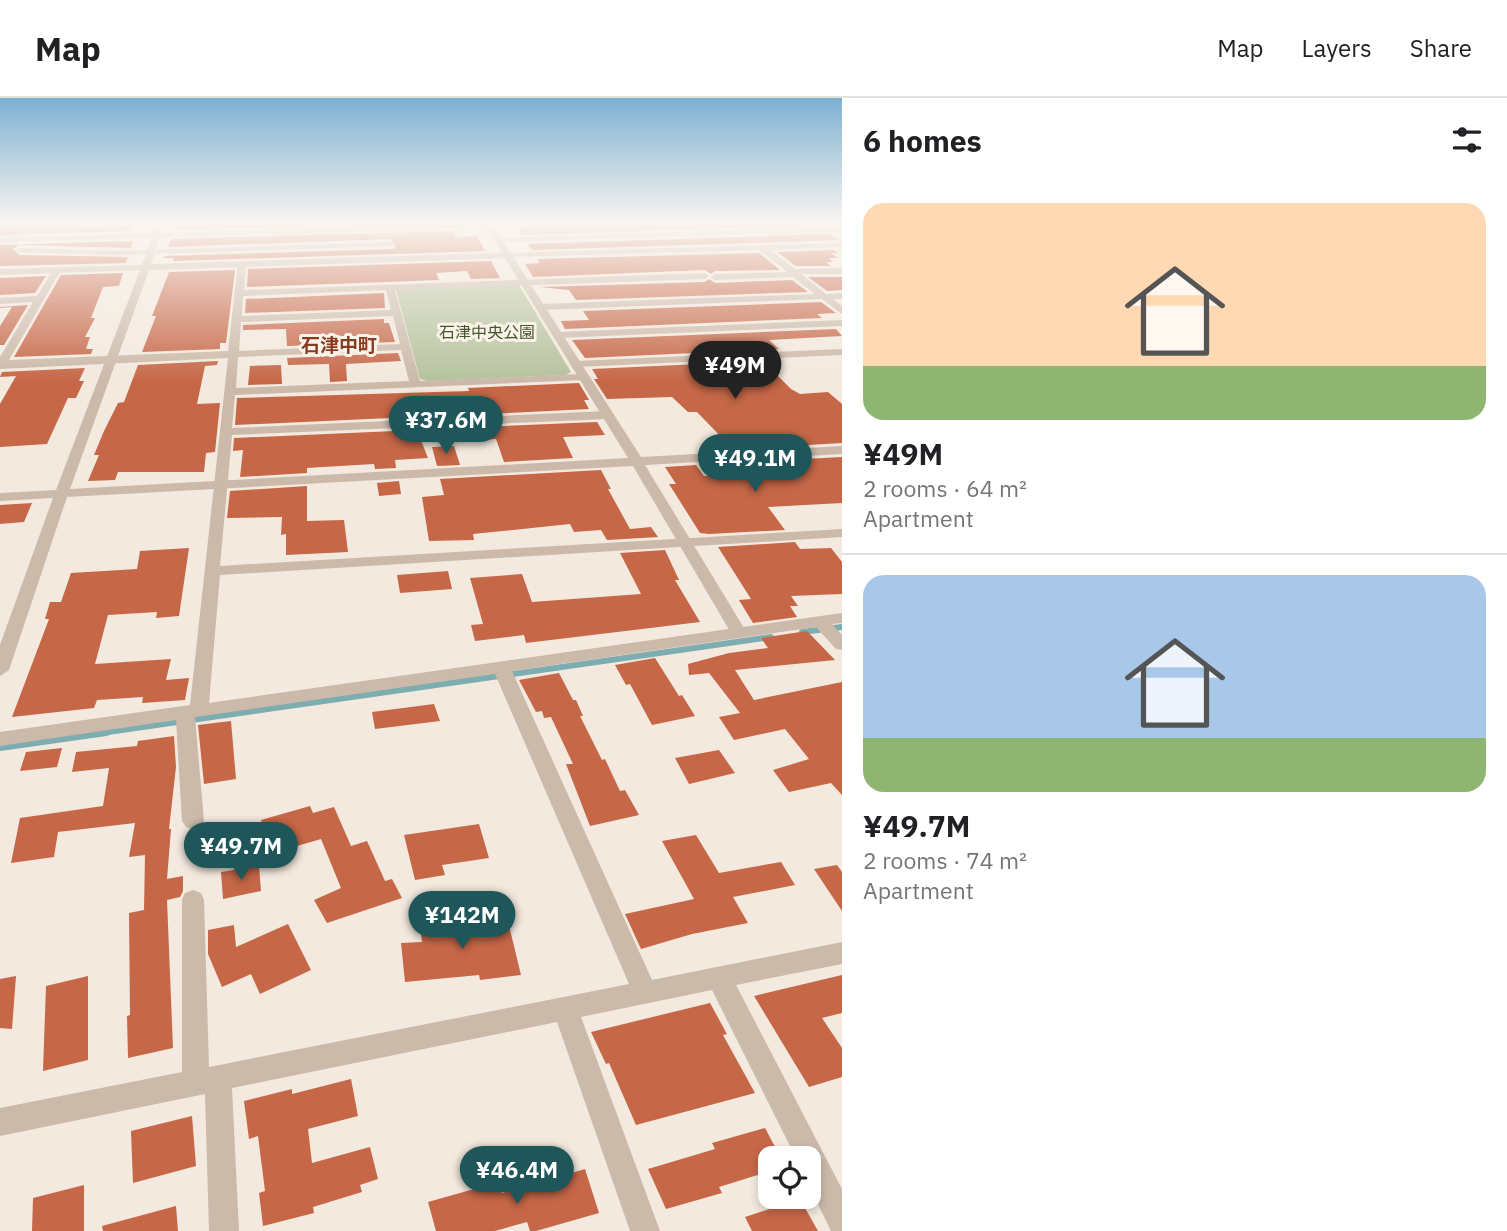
<!DOCTYPE html>
<html lang="en">
<head>
<meta charset="utf-8">
<style>
  :root { --surface:#fff; --page:#f2f2f2; --text:#202124; --muted:#757577; --line:#e0e0e0; --accent:#1e565a }
  body { margin:0; font-family:"IBM Plex Sans","Noto Sans JP",sans-serif; background:var(--page); color:var(--text); height:100vh; display:flex; flex-direction:column; font-size:26px; white-space:nowrap }
  * { box-sizing:border-box; margin:0 }
  p { font-size:23px; color:var(--muted) }
  .icon { flex:none; width:38px; height:38px; fill:none; stroke:currentColor; stroke-width:2; stroke-linecap:round; stroke-linejoin:round }
  .map { position:relative; flex:1; overflow:hidden }
  .sheet { display:flex; flex-direction:column; background:var(--surface); width:665px }
  .sheet>* { flex:none }
  .fabs { position:absolute; left:758px; top:1048px; display:grid; gap:14px }
  .fabs a { display:grid; place-items:center; width:63px; height:63px; border-radius:14px; background:var(--surface); box-shadow:0 4px 10px #0003; font-size:35px }
  .price { position:absolute; translate:-50% -60px; padding:0 16px; border-radius:24px; background:var(--accent); color:#fff; font-size:23px; line-height:46px; filter:drop-shadow(0 2px 4px #0008) }
  .price::after { content:''; position:absolute; left:50%; top:42px; width:21px; height:16px; margin-left:-10px; background:inherit; clip-path:polygon(0 0,100% 0,50% 100%) }
  .price.selected { background:#222; color:#fff }
  ul { padding:0; list-style:none }
  li { display:grid; align-content:center; gap:14px; height:371px; padding:0 21px }
  li+li { border-top:2px solid var(--line) }
  li span { display:grid; place-items:center; height:217px; border-radius:21px; color:#555 }
  li>.icon { margin-inline-start:auto }
  span .icon { width:126px; height:126px; fill:#fffc; stroke-width:1 }
  li b { font-size:30px }
  h2 { display:flex; justify-content:space-between; align-items:center; height:84px; padding:0 21px; font-size:30px }
  header { display:flex; align-items:center; gap:42px; box-sizing:border-box; height:98px; padding:0 35px; background:var(--surface); border-bottom:2px solid var(--line) }
  header strong { font-size:33px }
  nav { display:flex; gap:38px; margin-inline-start:auto; font-size:24px }
  main { display:flex; flex:1; min-height:0 }
  .map>svg:first-child { display:block }
</style>
</head>
<body>
<header>
<strong>Map</strong>
<nav><a>Map</a><a>Layers</a><a>Share</a></nav>
</header>
<main>
<div class="map">
<svg width="842" height="1133" viewBox="0 0 842 1133">
  <rect width="100%" height="100%" fill="#f3e9de"/>
  <!-- green -->
  <polygon fill="#b5c29d" points="519,187 571,274 566,277 427,283 420,281 396,192"/>
  <g fill="none" stroke-linecap="round" stroke-linejoin="round">
    <!-- stream-far1 -->
    <g stroke="#7cadb0" stroke-width="6">
      <polyline points="802,534 842,529"/>
      <polyline points="94,636 771,539"/>
    </g>
    <!-- stream -->
    <polyline stroke="#7cadb0" stroke-width="8" points="0,649 106,634"/>
  </g>
  <!-- building -->
  <g fill="#c66748">
    <polygon points="0,126 79,126 78,129 134,128 131,133 0,137"/>
    <polygon points="178,126 251,127 380,126 174,132"/>
    <polygon points="557,126 810,126 813,127 522,137 518,131 531,127"/>
    <polygon points="454,133 456,139 477,138 485,153 173,163 174,160 164,160 165,158 393,151 396,148 390,141 168,149 171,141"/>
    <polygon points="828,136 839,142 532,152 528,146"/>
    <polygon points="133,143 131,150 19,147 13,151 19,157 128,159 126,165 0,168 0,147"/>
    <polygon points="833,152 838,155 831,155 838,160 829,160 833,164 826,164 831,168 796,168 777,154"/>
    <polygon points="759,155 780,172 715,173 711,176 705,172 533,179 525,166 540,165 537,161"/>
    <polygon points="491,163 500,180 471,181 467,173 436,175 439,182 247,189 248,171"/>
    <polygon points="235,172 226,245 220,245 220,251 142,254 156,218 152,218 169,174"/>
    <polygon points="123,175 119,188 103,189 91,220 95,220 85,239 90,239 86,251 93,251 91,256 14,259 61,177"/>
    <polygon points="46,178 35,195 0,197 0,180"/>
    <polygon points="808,179 842,179 842,192 827,193"/>
    <polygon points="709,181 715,185 792,182 808,194 576,202 569,192 540,189 705,184"/>
    <polygon points="384,195 385,210 245,215 246,201"/>
    <polygon points="821,204 836,215 817,216 822,220 565,231 561,223 589,222 583,213"/>
    <polygon points="28,207 4,247 0,247 0,228 12,209 0,210 0,209"/>
    <polygon points="384,221 384,225 389,225 395,244 287,248 286,231 243,232 243,227"/>
    <polygon points="836,231 842,238 769,242 779,251 585,260 572,242"/>
    <polygon points="398,255 401,263 346,266 347,283 330,284 329,266 288,267 287,260"/>
    <polygon points="218,263 217,267 205,268 197,306 220,305 215,354 206,355 204,374 118,374 115,382 88,383 99,357 94,357 104,333 118,305 124,304 138,267"/>
    <polygon points="763,263 791,291 800,296 828,294 842,306 842,345 756,350 750,343 727,345 697,314 688,314 672,299 607,301 594,281 598,281 592,271"/>
    <polygon points="281,267 282,286 248,287 250,268"/>
    <polygon points="85,270 79,283 84,283 76,300 68,300 47,346 0,349 0,306 16,278 0,279 2,274"/>
    <polygon points="579,285 589,302 584,302 589,311 449,318 448,315 410,316 412,319 235,327 237,300 469,293 468,290"/>
    <polygon points="597,324 605,337 563,339 573,360 504,364 496,341 458,343 453,330"/>
    <polygon points="417,332 428,360 395,362 396,370 375,371 374,366 323,369 307,370 307,375 240,379 243,352 233,353 234,340"/>
    <polygon points="454,348 460,367 437,368 432,349"/>
    <polygon points="842,359 842,405 768,409 785,432 709,436 700,435 669,386 676,386 665,369 696,367 704,378 778,374 768,363"/>
    <polygon points="601,372 611,391 608,391 630,431 651,429 658,439 607,442 601,432 574,434 570,426 473,436 474,442 429,443 422,399 444,397 440,381"/>
    <polygon points="399,383 401,396 379,398 377,385"/>
    <polygon points="307,388 307,423 344,422 348,454 286,457 286,436 281,437 282,419 227,420 230,393"/>
    <polygon points="32,405 24,424 0,426 0,407"/>
    <polygon points="795,444 800,451 831,450 842,464 842,496 791,498 798,508 790,508 797,519 753,525 739,502 751,501 718,449"/>
    <polygon points="189,450 179,518 156,520 157,514 108,517 95,566 171,561 166,582 189,580 185,602 142,605 143,599 97,602 94,610 12,619 49,521 45,521 50,504 61,504 71,475 137,471 140,453"/>
    <polygon points="665,452 679,482 675,482 700,524 526,545 524,537 475,543 471,527 483,526 470,480 522,476 532,504 641,496 620,455"/>
    <polygon points="448,473 452,491 400,495 397,477"/>
    <polygon points="807,533 835,562 735,572 754,602 842,584 842,697 831,685 789,694 773,672 809,661 785,631 734,642 719,619 740,615 709,575 689,577 688,566 729,555 768,550 761,540"/>
    <polygon points="655,560 679,598 682,597 695,618 652,627 630,586 626,587 615,567"/>
    <polygon points="559,575 573,602 576,602 583,618 580,618 602,662 605,661 620,693 625,692 639,717 590,728 566,666 573,666 551,619 544,620 542,613 536,614 519,582"/>
    <polygon points="434,606 440,623 375,631 372,614"/>
    <polygon points="231,623 236,681 204,686 198,627"/>
    <polygon points="174,638 176,669 169,731 171,731 167,781 183,778 183,793 180,799 167,802 173,950 128,960 127,918 130,917 129,815 144,812 145,757 129,759 135,725 58,734 54,759 11,765 20,720 103,708 109,670 72,674 76,654 137,648 138,643"/>
    <polygon points="62,650 57,669 20,673 26,654"/>
    <polygon points="719,652 735,675 689,686 675,660"/>
    <polygon points="310,708 313,715 334,709 351,748 367,743 385,783 392,781 402,800 327,825 314,802 341,790 321,741 273,755 261,722"/>
    <polygon points="479,726 489,760 442,767 445,777 415,782 404,737"/>
    <polygon points="696,737 719,775 781,764 795,787 733,799 748,825 692,836 641,851 625,816 694,801 662,743"/>
    <polygon points="837,767 842,774 842,813 814,771"/>
    <polygon points="259,768 261,793 223,801 221,774"/>
    <polygon points="507,819 521,877 480,882 479,877 405,884 401,845 422,844 420,828"/>
    <polygon points="288,826 311,872 260,896 251,876 222,889 208,856 208,832 234,827 236,849"/>
    <polygon points="842,877 842,915 822,920 842,950 842,979 809,989 754,898"/>
    <polygon points="16,878 12,931 0,930 0,881"/>
    <polygon points="88,878 88,962 43,973 46,888"/>
    <polygon points="710,905 727,936 723,937 755,995 636,1027 609,965 606,966 591,934"/>
    <polygon points="351,981 358,1018 308,1031 312,1065 370,1049 378,1081 360,1087 362,1094 313,1109 314,1115 263,1128 259,1095 265,1093 258,1038 249,1041 244,1003 292,991 292,996"/>
    <polygon points="192,1018 196,1068 133,1085 131,1033"/>
    <polygon points="765,1030 781,1060 770,1060 770,1073 719,1089 722,1095 666,1111 648,1071 715,1051 712,1045"/>
    <polygon points="585,1071 599,1115 536,1133 530,1133 527,1124 495,1133 436,1133 428,1104 499,1084 502,1095"/>
    <polygon points="84,1087 84,1133 32,1133 33,1100"/>
    <polygon points="800,1101 818,1133 752,1133 745,1119"/>
    <polygon points="176,1108 178,1133 103,1133 102,1128"/>
  </g>
  <g fill="none" stroke-linecap="round" stroke-linejoin="round">
    <!-- minor -->
    <g fill="#cbb9a9" fill-rule="evenodd">
      <polygon points="458,126 528,126 524,128 0,144 0,140"/>
      <polygon points="842,129 842,133 498,144 494,142 498,140"/>
      <polygon points="390,144 393,148 115,157 19,154 15,152 19,150 115,153"/>
      <polygon points="842,145 842,149 770,152 795,171 842,170 842,176 801,176 826,196 842,195 842,201 833,201 842,208 842,216 822,201 540,212 535,209 540,206 815,196 793,179 715,182 711,179 715,176 787,174 760,152 507,159 503,157 507,155"/>
      <path d="M242 162 246 165 244 192 705 175 709 178 705 181 395 192 420 283 584 276 589 279 584 282 235 297 232 330 607 313 613 317 607 321 232 337 220 468 842 431V439L220 477 209 605 842 515V525L832 526 842 537V552L836 551 816 529 512 573 652 882 842 844V866L736 887 842 1091V1133H831L808 1086V1060H796L712 892 581 919 660 1133H630L557 924 232 990 239 1133H209L205 996 0 1038V1010L182 974V802L185 795 193 792 201 795 204 802 209 969 629 886 495 576 195 619 204 723 200 729 193 731 186 729 182 723 176 622 0 648V634L190 607 228 260 0 271V259L33 204 0 206V200L37 198 54 170 61 172 9 262 228 253 238 165ZM386 192 391 212 242 218 243 198ZM393 218 400 246 239 253 241 224ZM401 252 409 283 236 290 238 259Z"/>
      <polygon points="842,222 842,228 557,240 552,237 557,234"/>
      <polygon points="842,251 842,257 576,269 571,266 576,263"/>
    </g>
    <!-- tertiary -->
    <path fill="#cbb9a9" fill-rule="evenodd" d="M155 126H163L151 166 502 155 484 126H492L641 359 842 348V356L645 367 747 535 739 540 731 535 633 368 67 399 9 572 0 578V547L53 400 0 403V395L56 392 140 172 0 177V171L142 167ZM505 160 628 360 70 391 149 172Z"/>
  </g>
  <!-- sky -->
  <linearGradient id="sky" x2="0" y2="1"><stop stop-color="#7db1d2"/><stop offset="0.44" stop-color="#faf5f0"/><stop offset="1" stop-color="#faf5f0" stop-opacity="0"/></linearGradient>
  <rect width="842" height="284" fill="url(#sky)"/>
  <g text-anchor="middle" stroke-width="6" stroke-linejoin="round" paint-order="stroke">
    <!-- far-park labels -->
    <g font-size="16" fill="#47572d" stroke="#faf3ea">
      <text x="487" y="240">石津中央公園</text>
    </g>
    <!-- far-quarter labels -->
    <g font-size="19" font-weight="bold" fill="#883b21" stroke="#faf3ea">
      <text x="339" y="254">石津中町</text>
    </g>
  </g>
</svg>
<div class="fabs">
<a><svg class="icon" aria-label="locate" viewBox="0 0 24 24"><circle cx="12" cy="12" r="6"/><path d="M12 2v4M12 18v4M2 12h4M18 12h4"/></svg></a>
</div>
<b class="price selected" style="left:735px;top:303px">¥49M</b>
<b class="price" style="left:446px;top:358px">¥37.6M</b>
<b class="price" style="left:755px;top:396px">¥49.1M</b>
<b class="price" style="left:241px;top:784px">¥49.7M</b>
<b class="price" style="left:462px;top:853px">¥142M</b>
<b class="price" style="left:517px;top:1108px">¥46.4M</b>
</div>
<section class="sheet">
<h2>6 homes<svg class="icon" aria-label="filters" viewBox="0 0 24 24"><path d="M4 7h16M4 17h16"/><circle cx="9" cy="7" r="2"/><circle cx="15" cy="17" r="2"/></svg></h2>
<ul>
<li><span style="background:linear-gradient(#ffd9b3 75%,#8fb573 0)"><svg class="icon" aria-label="home" viewBox="0 0 24 24"><path d="M3 11l9-7 9 7M6 9v11h12V9"/></svg></span><div><b>¥49M</b><p>2 rooms · 64 m²</p><p>Apartment</p></div></li>
<li><span style="background:linear-gradient(#a9c7e8 75%,#8fb573 0)"><svg class="icon" aria-label="home" viewBox="0 0 24 24"><path d="M3 11l9-7 9 7M6 9v11h12V9"/></svg></span><div><b>¥49.7M</b><p>2 rooms · 74 m²</p><p>Apartment</p></div></li>
</ul>
</section>
</main>
</body>
</html>
